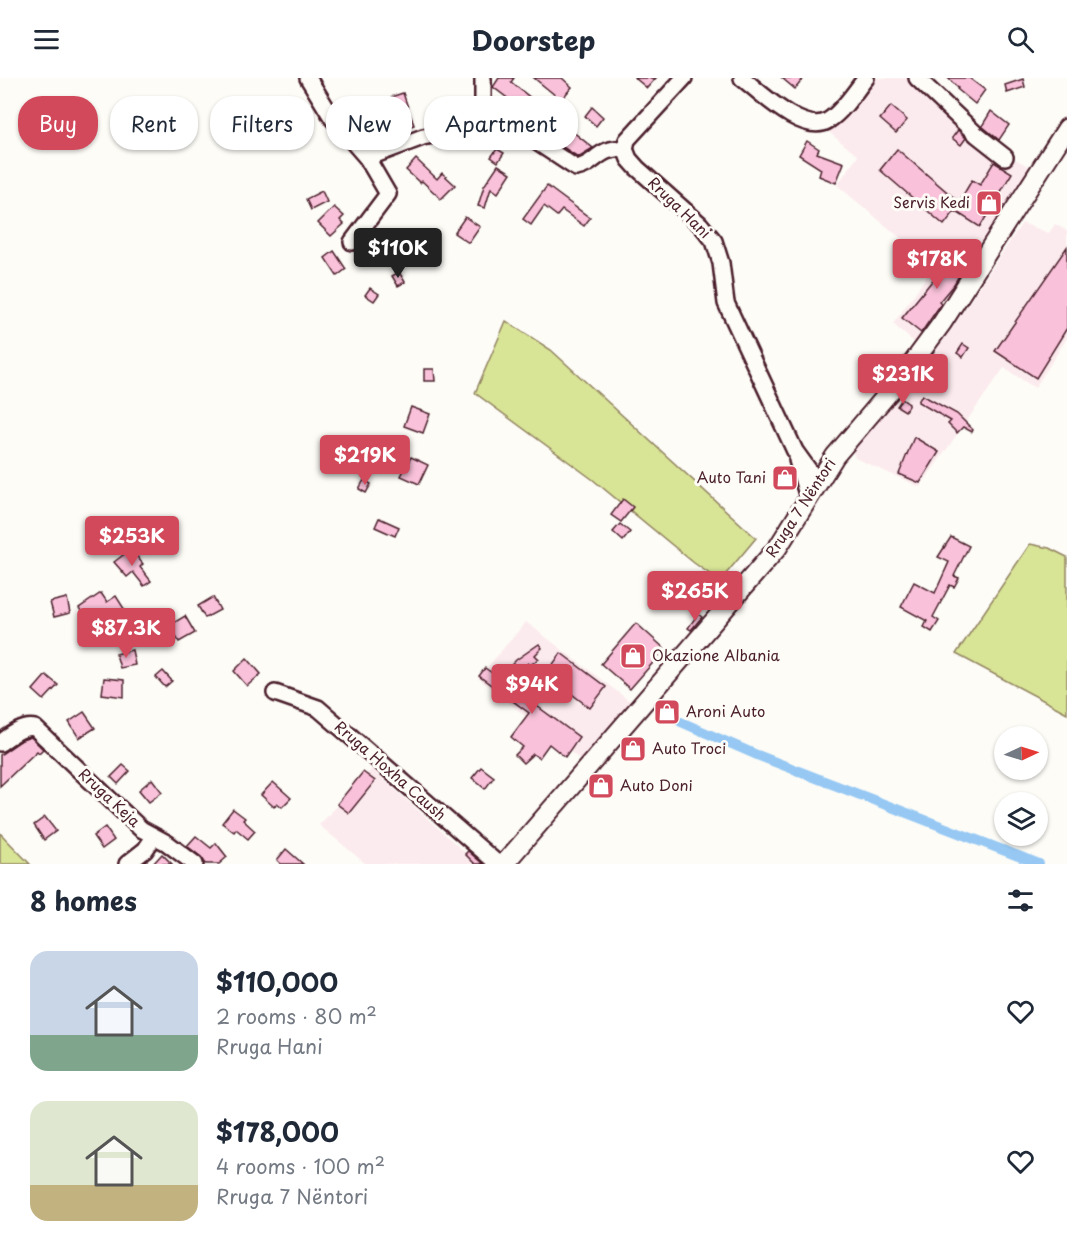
<!DOCTYPE html>
<html lang="en">
<head>
<meta charset="utf-8">
<style>
  :root { --surface:#fff; --page:#f6f6f7; --text:#1f2937; --muted:#747a83; --accent:#d1495b }
  body { margin:0; font-family:"Playpen Sans",sans-serif; background:var(--page); color:var(--text); height:100vh; display:flex; flex-direction:column; font-size:22px; white-space:nowrap }
  * { box-sizing:border-box; margin:0 }
  p { font-size:20px; color:var(--muted) }
  .icon { flex:none; width:33px; height:33px; fill:none; stroke:currentColor; stroke-width:2; stroke-linecap:round; stroke-linejoin:round }
  .map { position:relative; height:786px; overflow:hidden }
  .sheet { display:flex; flex-direction:column; background:var(--surface); flex:1 }
  .sheet>* { flex:none }
  .banner { position:absolute; left:18px; top:18px; width:600px; height:54px; display:flex; gap:12px }
  .needle { width:39px; rotate:86deg }
  .buttons { position:absolute; left:994px; top:648px; display:grid; gap:12px }
  .buttons a { display:grid; place-items:center; width:54px; height:54px; border-radius:50%; background:var(--surface); box-shadow:0 2px 4px #0004; font-size:30px }
  .price { position:absolute; translate:-50% -51px; padding:0 14px; border-radius:6px; background:var(--accent); color:#fff; font-size:20px; line-height:39px; filter:drop-shadow(0 2px 3px #0008) }
  .price::after { content:''; position:absolute; left:50%; top:36px; width:18px; height:14px; margin-left:-9px; background:inherit; clip-path:polygon(0 0,100% 0,50% 100%) }
  .price.active { background:#222; color:#fff }
  ul { padding:0; list-style:none }
  li { display:flex; align-items:center; gap:18px; height:150px; padding:0 30px }
  li span { display:grid; place-items:center; flex:none; width:168px; height:120px; border-radius:18px; color:#555 }
  li>.icon { margin-inline-start:auto }
  span .icon { width:72px; height:72px; fill:#fffc; stroke-width:1 }
  li b { font-size:26px }
  h2 { display:flex; justify-content:space-between; align-items:center; height:72px; padding:0 30px; font-size:26px }
  .tag { padding:0 21px; border-radius:24px; background:var(--surface); box-shadow:0 2px 4px #0004; font-size:21px; line-height:54px }
  .tag.active { background:var(--accent); color:#fff }
  header { display:flex; justify-content:space-between; align-items:center; height:78px; padding:0 30px; background:var(--surface); font-size:27px; font-weight:700 }
  .map>svg:first-child { display:block }
</style>
</head>
<body>
<header><svg class="icon" aria-label="menu" viewBox="0 0 24 24"><path d="M4 6h16M4 12h16M4 18h16"/></svg>Doorstep<svg class="icon" aria-label="search" viewBox="0 0 24 24"><circle cx="10" cy="10" r="6"/><path d="M15 15l6 6"/></svg></header>
<div class="map">
<svg width="1067" height="786" viewBox="0 0 1067 786">
  <rect width="100%" height="100%" fill="#fdfcf7"/>
  <filter id="ink" filterUnits="userSpaceOnUse"><feTurbulence type="fractalNoise" baseFrequency=".0167" numOctaves="2"/><feDisplacementMap in="SourceGraphic" scale="12" xChannelSelector="R" yChannelSelector="G"/><feConvolveMatrix kernelMatrix="1 2 1 2 8 2 1 2 1" color-interpolation-filters="sRGB"/></filter>
  <g filter="url(#ink)">
    <!-- built -->
    <g fill="#fcebee">
      <polygon points="866,0 917,0 1005,79 1017,82 1039,94 923,272 893,246 934,188 837,107 858,78 830,55 828,43"/>
      <polygon points="1022,145 1049,155 1055,146 1067,153 1067,260 1035,310 1004,290 920,409 855,380 853,373 905,312 951,252"/>
      <polygon points="526,544 632,625 584,685 478,600"/>
      <polygon points="372,691 478,786 366,786 319,747"/>
    </g>
    <!-- green -->
    <g fill="#d8e496" stroke="#918260" stroke-width="1.5">
      <polygon points="506,243 551,272 756,460 720,503 694,485 592,401 475,315"/>
      <polygon points="1030,466 1049,470 1067,479 1067,635 956,576"/>
      <polygon points="0,755 30,786 0,786"/>
    </g>
    <g fill="none" stroke-linecap="round" stroke-linejoin="round">
      <!-- canal -->
      <polyline stroke="#96c8f3" stroke-width="10" points="681,644 757,677 1039,786"/>
    </g>
    <!-- building -->
    <g fill="#f9c2da" stroke="#4a1f2b" stroke-width="1.5">
      <polygon points="499,0 514,0 511,4 593,70 578,79 555,64 536,50 540,45 493,9"/>
      <polygon points="534,0 562,0 572,9 561,22"/>
      <polygon points="635,0 656,0 647,10"/>
      <polygon points="782,0 804,0 795,11"/>
      <polygon points="948,0 969,0 985,12 975,26 957,11 958,10"/>
      <polygon points="1023,1 1025,9 1007,15 1005,7"/>
      <polygon points="403,15 414,47 402,51 391,19"/>
      <polygon points="891,28 907,42 896,55 880,41"/>
      <polygon points="592,29 603,39 596,48 585,38"/>
      <polygon points="991,33 1009,47 999,62 982,48"/>
      <polygon points="367,34 371,49 357,53 353,39"/>
      <polygon points="958,52 966,60 961,67 952,60"/>
      <polygon points="807,63 819,71 817,75 844,85 836,105 819,98 821,91 799,77"/>
      <polygon points="497,71 504,75 498,84 491,79"/>
      <polygon points="897,71 959,124 972,102 980,107 994,84 1012,95 980,149 955,133 944,147 880,92"/>
      <polygon points="416,81 437,101 442,95 455,107 441,121 422,103 420,105 406,92"/>
      <polygon points="498,87 511,95 498,115 491,110 485,130 478,128 484,108"/>
      <polygon points="547,108 590,140 584,148 562,132 557,138 544,128 531,147 523,141"/>
      <polygon points="322,113 327,124 311,132 306,121"/>
      <polygon points="334,129 344,138 340,142 344,146 331,158 318,145"/>
      <polygon points="465,139 480,149 469,165 454,155"/>
      <polygon points="387,155 403,158 399,177 384,174"/>
      <polygon points="962,166 973,175 954,206 939,224 941,226 921,255 902,240"/>
      <polygon points="1067,169 1067,250 1036,300 995,273"/>
      <polygon points="334,173 346,191 337,198 325,180"/>
      <polygon points="399,194 405,204 398,208 392,198"/>
      <polygon points="370,210 379,216 374,223 365,217"/>
      <polygon points="963,266 969,270 963,279 957,275"/>
      <polygon points="424,291 434,291 435,303 424,303"/>
      <polygon points="922,317 957,336 973,352 972,354 963,349 957,355 948,346 951,343 918,324"/>
      <polygon points="902,321 909,326 905,333 897,328"/>
      <polygon points="411,329 430,336 423,355 404,348"/>
      <polygon points="914,359 939,374 920,405 899,396"/>
      <polygon points="411,379 428,387 419,406 401,398"/>
      <polygon points="364,402 371,406 366,415 359,411"/>
      <polygon points="623,421 633,429 621,444 611,437"/>
      <polygon points="379,440 399,449 395,458 375,449"/>
      <polygon points="620,446 630,454 623,463 613,454"/>
      <polygon points="951,459 969,468 954,498 959,500 954,509 950,507 933,539 939,543 932,554 924,549 927,543 901,529 914,504 935,515 949,484 938,479"/>
      <polygon points="131,471 143,486 140,489 151,503 144,508 133,494 127,499 114,484"/>
      <polygon points="701,496 713,505 702,521 689,512"/>
      <polygon points="101,515 107,524 116,518 130,540 104,558 91,539 87,541 79,530"/>
      <polygon points="213,519 220,532 205,540 198,528"/>
      <polygon points="67,520 70,535 54,539 50,524"/>
      <polygon points="698,536 702,539 691,552 688,550"/>
      <polygon points="185,538 195,555 179,564 170,547"/>
      <polygon points="636,545 665,571 630,611 601,586"/>
      <polygon points="539,566 542,570 535,577 539,581 530,587 528,585 507,606 579,659 565,679 549,666 539,680 533,676 523,685 515,677 523,669 511,659 529,635 479,598 485,590 499,600 516,582"/>
      <polygon points="132,572 135,587 120,590 116,576"/>
      <polygon points="561,575 606,609 590,630 546,596"/>
      <polygon points="247,580 261,596 247,608 234,593"/>
      <polygon points="163,593 172,603 165,609 156,599"/>
      <polygon points="46,597 58,607 44,622 33,612"/>
      <polygon points="104,600 124,602 124,619 102,616"/>
      <polygon points="84,634 95,650 79,660 69,644"/>
      <polygon points="31,659 43,671 39,675 37,673 0,708 0,677 22,662"/>
      <polygon points="123,687 130,693 118,706 111,699"/>
      <polygon points="481,689 494,699 485,711 472,700"/>
      <polygon points="363,694 375,703 349,735 337,726"/>
      <polygon points="152,701 162,714 149,724 139,712"/>
      <polygon points="273,704 291,720 282,729 277,725 274,729 261,717"/>
      <polygon points="233,731 245,740 243,742 255,753 248,761 236,751 234,754 222,745"/>
      <polygon points="45,739 56,753 44,762 34,747"/>
      <polygon points="105,749 114,762 102,771 93,758"/>
      <polygon points="196,758 211,770 216,765 227,779 219,786 206,786 201,779 187,768"/>
      <polygon points="286,771 303,786 281,786 277,782"/>
      <polygon points="468,773 483,786 475,786 465,776"/>
      <polygon points="162,776 172,786 153,786"/>
    </g>
    <g fill="none" stroke-linecap="round" stroke-linejoin="round">
      <defs>
        <g id="minor">
          <polyline points="308,0 333,41 367,80 388,116 352,164"/>
          <polyline points="483,0 483,47"/>
          <path d="M742 0C760 14 805 59 829 42 844 32 855 13 866 0"/>
          <polyline points="917,0 977,57 1005,79"/>
          <polyline points="625,71 629,81 637,90 700,146 714,163 721,185 726,225 795,373 818,405"/>
          <polyline points="625,71 627,62 684,0"/>
          <path d="M367 80 423 59 483 47 493 48 526 57 576 90C596 87 598 68 625 71"/>
          <polyline points="797,382 808,420"/>
          <polyline points="275,615 318,630 498,786"/>
          <path d="M0 665C10 658 23 647 35 650L141 751 167 765 195 786"/>
          <polyline points="127,786 145,772 154,759"/>
        </g>
        <polyline id="major" points="504,786 778,469 835,378 903,298 942,245 1067,50"/>
      </defs>
      <!-- minor casing -->
      <use href="#minor" stroke="#4a1f2b" stroke-width="20"/>
      <!-- major casing -->
      <use href="#major" stroke="#4a1f2b" stroke-width="22"/>
      <!-- minor -->
      <use href="#minor" stroke="#fdfcf7" stroke-width="15"/>
      <!-- major -->
      <use href="#major" stroke="#fdfcf7" stroke-width="18"/>
    </g>
  </g>
  <!-- icons -->
  <defs>
    <symbol id="shop-square" viewBox="-11 -11 22 22"><rect x="-9" y="-9" width="18" height="18" rx="4" fill="#d1495b" stroke="#fdfcf7"/><path d="M-5-2.5h2.3a2.7 3.5 0 0 1 5.4 0H5L5.5 6h-11ZM-1.5-2.5h3a1.5 2.3 0 0 0-3 0Z" fill="#fff"/></symbol>
  </defs>
  <g fill-rule="evenodd">
    <use href="#shop-square" x="974" y="110" width="30" height="30"/>
    <use href="#shop-square" x="770" y="385" width="30" height="30"/>
    <use href="#shop-square" x="618" y="563" width="30" height="30"/>
    <use href="#shop-square" x="652" y="619" width="30" height="30"/>
    <use href="#shop-square" x="618" y="656" width="30" height="30"/>
    <use href="#shop-square" x="586" y="693" width="30" height="30"/>
  </g>
  <g text-anchor="middle" stroke-width="6" stroke-linejoin="round" paint-order="stroke">
    <!-- poi labels -->
    <g font-size="15" fill="#4a1f2b" stroke="#fdfcf7" text-anchor="start">
      <text x="970" y="130" text-anchor="end">Servis Kedi</text>
      <text x="766" y="405" text-anchor="end">Auto Tani</text>
      <text x="652" y="583">Okazione Albania</text>
      <text x="686" y="639">Aroni Auto</text>
      <text x="652" y="676">Auto Troci</text>
      <text x="620" y="713">Auto Doni</text>
    </g>
    <!-- street labels -->
    <g font-size="15" fill="#4a1f2b" stroke="#fdfcf7">
      <text transform="translate(679 130) rotate(44)" y="5">Rruga Hani</text>
      <text transform="translate(801 430) rotate(-57)" y="5">Rruga 7 Nëntori</text>
      <text transform="translate(390 693) rotate(41)" y="5">Rruga Hoxha Caush</text>
      <text transform="translate(109 720) rotate(43)" y="5">Rruga Keja</text>
    </g>
  </g>
</svg>
<div class="buttons">
<a><svg class="needle" viewBox="-14 -14 28 28"><path d="M0-13l5 13h-10z" fill="#e53935"/><path d="M0 13l5-13h-10z" fill="#747a83"/></svg></a>
<a><svg class="icon" aria-label="layers" viewBox="0 0 24 24"><path d="M12 4l9 5-9 5-9-5zM3 14l9 5 9-5"/></svg></a>
</div>
<b class="price active" style="left:398px;top:201px">$110K</b>
<b class="price" style="left:937px;top:212px">$178K</b>
<b class="price" style="left:903px;top:327px">$231K</b>
<b class="price" style="left:365px;top:408px">$219K</b>
<b class="price" style="left:132px;top:489px">$253K</b>
<b class="price" style="left:695px;top:544px">$265K</b>
<b class="price" style="left:126px;top:581px">$87.3K</b>
<b class="price" style="left:532px;top:637px">$94K</b>
<div class="banner">
<a class="tag active">Buy</a>
<a class="tag">Rent</a>
<a class="tag">Filters</a>
<a class="tag">New</a>
<a class="tag">Apartment</a>
</div>
</div>
<section class="sheet">
<h2>8 homes<svg class="icon" aria-label="filters" viewBox="0 0 24 24"><path d="M4 7h16M4 17h16"/><circle cx="9" cy="7" r="2"/><circle cx="15" cy="17" r="2"/></svg></h2>
<ul>
<li><span style="background:linear-gradient(#c9d6e8 70%,#7fa58c 0)"><svg class="icon" aria-label="home" viewBox="0 0 24 24"><path d="M3 11l9-7 9 7M6 9v11h12V9"/></svg></span><div><b>$110,000</b><p>2 rooms · 80 m²</p><p>Rruga Hani</p></div><svg class="icon" aria-label="heart" viewBox="0 0 24 24"><path d="M12 20l-8-8c-3-5 5-10 8-4 3-6 11-1 8 4z"/></svg></li>
<li><span style="background:linear-gradient(#dfe7d0 70%,#c2b280 0)"><svg class="icon" aria-label="home" viewBox="0 0 24 24"><path d="M3 11l9-7 9 7M6 9v11h12V9"/></svg></span><div><b>$178,000</b><p>4 rooms · 100 m²</p><p>Rruga 7 Nëntori</p></div><svg class="icon" aria-label="heart" viewBox="0 0 24 24"><path d="M12 20l-8-8c-3-5 5-10 8-4 3-6 11-1 8 4z"/></svg></li>
</ul>
</section>
</body>
</html>
